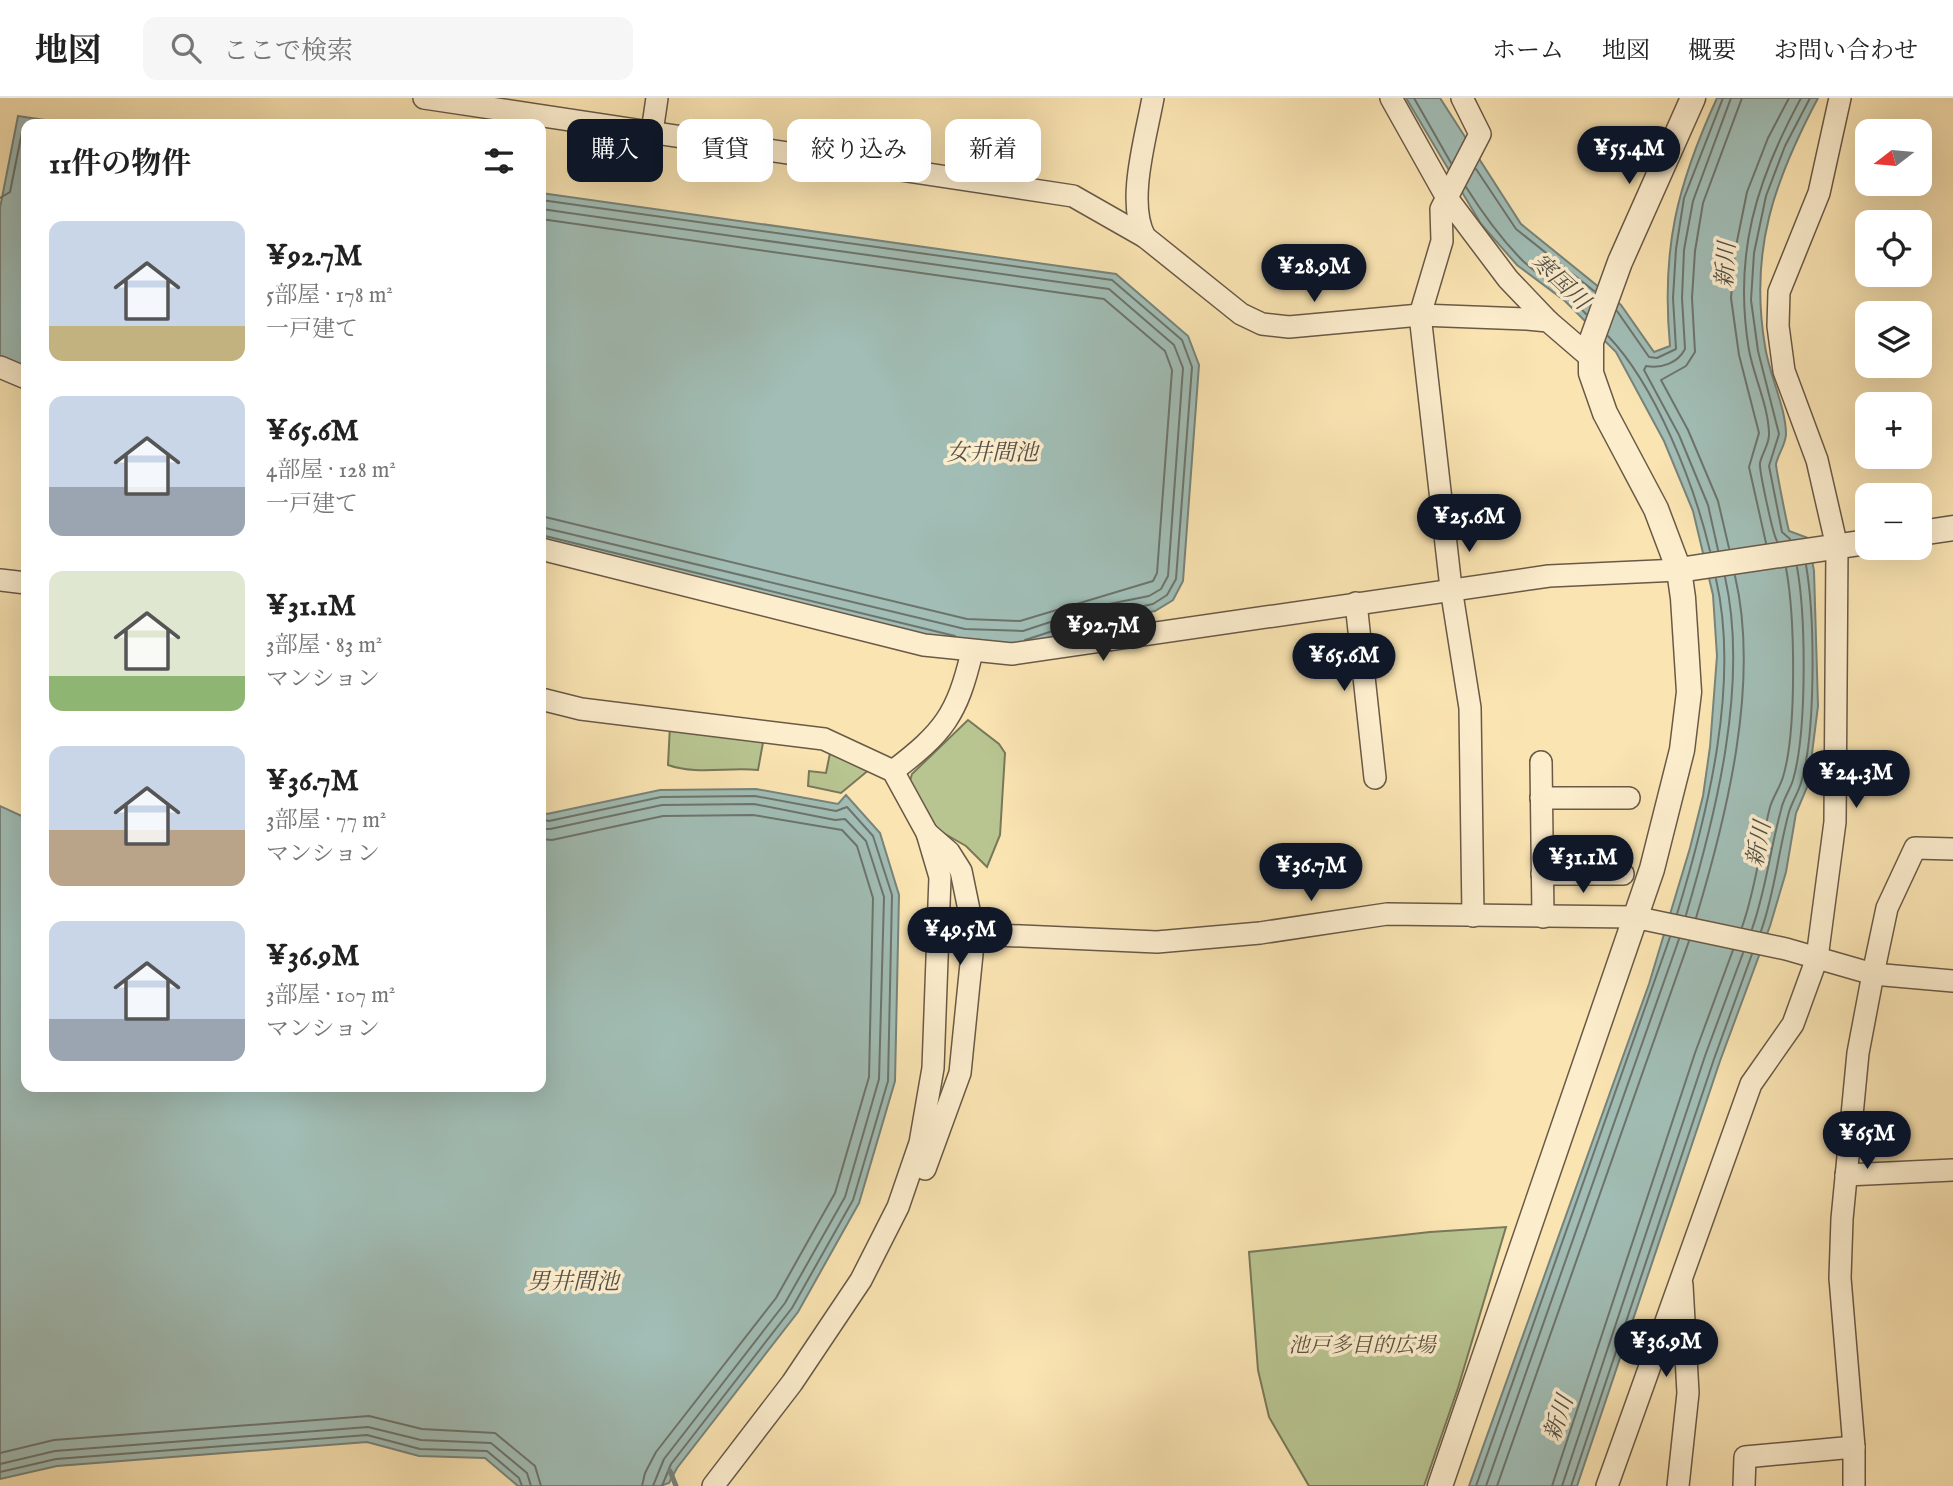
<!DOCTYPE html>
<html lang="ja">
<head>
<meta charset="utf-8">
<style>
  :root { --surface:#fff; --page:#f6f6f6; --text:#222; --muted:#767676; --line:#e0e0e0; --accent:#111827 }
  body { margin:0; font-family:"IM FELL English","Noto Serif JP",serif; background:var(--page); color:var(--text); height:100vh; display:flex; flex-direction:column; font-size:26px; white-space:nowrap }
  * { box-sizing:border-box; margin:0 }
  p { font-size:23px; color:var(--muted) }
  .icon { flex:none; width:38px; height:38px; fill:none; stroke:currentColor; stroke-width:2; stroke-linecap:round; stroke-linejoin:round }
  .map { position:relative; flex:1; overflow:hidden }
  .panel { position:absolute; left:21px; top:21px; width:525px; height:973px; display:flex; flex-direction:column; background:var(--surface); border-radius:14px; box-shadow:0 7px 28px #0002 }
  .panel>* { flex:none }
  .guide { position:absolute; left:567px; top:21px; width:665px; height:63px; display:flex; gap:14px }
  .needle { width:46px; rotate:254deg }
  .tools { position:absolute; left:1855px; top:21px; display:grid; gap:14px }
  .tools a { display:grid; place-items:center; width:77px; height:77px; border-radius:14px; background:var(--surface); box-shadow:0 7px 28px #0002; font-size:35px }
  .price { position:absolute; translate:-50% -60px; padding:0 16px; border-radius:24px; background:var(--accent); color:#fff; font-size:23px; line-height:46px; filter:drop-shadow(0 2px 4px #0008) }
  .price::after { content:''; position:absolute; left:50%; top:42px; width:21px; height:16px; margin-left:-10px; background:inherit; clip-path:polygon(0 0,100% 0,50% 100%) }
  .price.selected { background:#222; color:#fff }
  ul { padding:0; list-style:none }
  li { display:flex; align-items:center; gap:21px; height:175px; padding:0 28px }
  li span { display:grid; place-items:center; flex:none; width:196px; height:140px; border-radius:14px; color:#555 }
  li>.icon { margin-inline-start:auto }
  span .icon { width:84px; height:84px; fill:#fffc; stroke-width:1 }
  li b { font-size:30px }
  h2 { display:flex; justify-content:space-between; align-items:center; height:84px; padding:0 28px; font-size:30px }
  .pill { padding:0 24px; border-radius:14px; background:var(--surface); box-shadow:0 7px 28px #0002; font-size:24px; line-height:63px }
  .pill.selected { background:var(--accent); color:#fff }
  header { display:flex; align-items:center; gap:42px; box-sizing:border-box; height:98px; padding:0 35px; background:var(--surface); border-bottom:2px solid var(--line) }
  header strong { font-size:33px }
  nav { display:flex; gap:38px; margin-inline-start:auto; font-size:24px }
  .search { width:490px; height:63px; background:var(--page); display:flex; align-items:center; gap:18px; box-sizing:border-box; padding:0 24px; border-radius:14px; color:var(--muted); font-size:26px }
  .map>svg:first-child { display:block }
</style>
</head>
<body>
<header>
<strong>地図</strong>
<div class="search"><svg class="icon" aria-label="search" viewBox="0 0 24 24"><circle cx="10" cy="10" r="6"/><path d="M15 15l6 6"/></svg>ここで検索</div>
<nav><a>ホーム</a><a>地図</a><a>概要</a><a>お問い合わせ</a></nav>
</header>
<div class="map">
<svg width="1953" height="1388" viewBox="0 0 1953 1388">
  <rect width="100%" height="100%" fill="#fae4b2"/>
  <filter id="stains"><feTurbulence type="fractalNoise" baseFrequency=".00286" numOctaves="4"/><feColorMatrix values="0 0 0 0 .2 0 0 0 0 .09 0 0 0 0 .02 0 0 0 .5 -.17"/></filter>
  <radialGradient id="worn" r=".72"><stop offset=".6" stop-color="#630" stop-opacity="0"/><stop offset="1" stop-color="#630" stop-opacity=".3"/></radialGradient>
  <!-- green -->
  <g fill="#b8c591" stroke="#78785a" stroke-width="2">
    <polygon points="968,622 999,646 1005,655 1000,737 987,769 966,748 931,728 909,686 912,676"/>
    <path d="M670 627 764 639 758 672C728 669 696 677 668 667Z"/>
    <polygon points="831,650 870,671 841,695 808,688 809,673 826,675"/>
    <polygon points="1506,1129 1458,1290 1424,1388 1309,1388 1269,1319 1258,1272 1249,1154 1430,1134"/>
  </g>
  <!-- water -->
  <g fill="#a1bdb5" stroke="#77837b" stroke-width="2">
    <path d="M1406 0H1440L1521 126 1621 207 1654 254 1670 248C1661 151 1677 87 1717 0H1818C1774 83 1749 153 1765 248 1769 276 1786 310 1786 336 1786 346 1778 356 1776 366 1776 371 1787 426 1789 433L1808 440 1814 473 1818 608 1808 687 1796 715 1786 774 1770 828 1720 963 1577 1388H1469L1649 886 1690 750 1703 698 1710 649 1717 558 1713 497 1693 413 1664 343 1616 254 1565 203 1517 167 1481 126Z"/>
    <polygon points="18,18 71,26 26,26 26,272 0,260 0,110"/>
    <polygon points="541,95 1116,176 1188,238 1199,267 1183,483 1173,502 1155,513 1104,523 1025,549 963,547 541,444"/>
    <polygon points="756,691 838,706 846,697 880,735 899,797 895,983 859,1105 798,1214 677,1370 669,1385 660,1388 518,1388 485,1360 419,1358 367,1344 57,1368 0,1381 0,708 26,720 26,989 541,989 541,714 547,716 660,692"/>
  </g>
  <g fill="none" stroke-linecap="round" stroke-linejoin="round">
    <!-- shore -->
    <g stroke="#6d746c" stroke-width="2">
      <polyline points="1414,0 1451,65"/>
      <polyline points="1476,71 1516,131 1594,193"/>
      <path d="M1466 89C1483 116 1501 141 1523 163 1544 182 1567 195 1586 216"/>
      <polyline points="0,100 10,94 23,29 27,26"/>
      <polyline points="541,102 1112,182 1182,242 1192,269 1176,481 1167,497 1153,506 1102,517 1025,542"/>
      <polyline points="541,111 1109,191 1174,247 1183,270 1168,478 1161,491 1149,498 1099,508 1023,533 965,531 541,429"/>
      <polyline points="541,121 1104,201 1165,253 1172,272 1157,475 1153,483 1020,523 967,521 541,418"/>
      <polyline points="1617,213 1649,259 1657,260 1676,251 1673,200 1676,151 1684,100 1723,0"/>
      <path d="M1608 238C1656 288 1694 386 1710 453"/>
      <polyline points="541,437 955,538"/>
      <polyline points="1790,441 1782,434 1769,368 1779,336 1758,253 1751,202 1754,155 1766,98 1785,48 1810,0"/>
      <path d="M1777 443C1773 437 1759 372 1760 365 1762 355 1770 345 1769 335 1768 307 1754 279 1749 252 1733 157 1756 83 1801 0"/>
      <polyline points="1766,445 1749,369 1759,335 1739,257 1731,200 1735,153 1747,94 1768,40 1789,0"/>
      <polyline points="1729,450 1718,403 1688,332 1661,282 1686,268 1695,254 1692,200 1695,153 1703,105 1742,0"/>
      <path d="M1718 452 1708 407 1679 337 1644 272 1646 268C1661 271 1678 265 1685 251L1682 200 1684 152 1693 103 1731 0"/>
      <polyline points="541,721 549,723 661,699 755,698 836,713 847,709 873,738 892,797 888,983 853,1102 792,1210 671,1366 662,1388"/>
      <polyline points="541,731 550,731 662,707 754,706 835,722 845,721 866,743 884,799 879,981 845,1099 785,1205 664,1361 653,1388"/>
      <polyline points="541,741 552,742 663,718 753,717 842,732 857,748 873,800 869,979 835,1095 776,1200 656,1354 645,1375 642,1388"/>
      <path d="M1677 816C1708 715 1740 585 1716 481"/>
      <path d="M1686 817C1716 716 1749 585 1725 479"/>
      <path d="M1696 820C1727 717 1760 584 1735 478"/>
      <path d="M1742 829C1756 790 1760 749 1770 709 1773 699 1780 689 1783 679 1797 633 1795 518 1786 470"/>
      <path d="M1752 831C1766 792 1770 752 1781 712 1783 701 1790 692 1793 682 1807 634 1806 519 1797 469"/>
      <path d="M1761 833C1775 794 1778 754 1789 714 1792 704 1798 695 1801 685 1816 635 1815 519 1806 467"/>
      <polyline points="0,1355 54,1342 369,1318 422,1331 495,1335 535,1368 541,1388"/>
      <polyline points="0,1366 55,1353 368,1329 421,1342 491,1345 527,1375 531,1388"/>
      <polyline points="0,1374 56,1361 367,1337 420,1351 487,1353 519,1380 522,1388"/>
      <polyline points="1476,1388 1670,839"/>
      <polyline points="1486,1388 1679,841"/>
      <polyline points="1497,1388 1689,843"/>
      <polyline points="1552,1388 1695,955 1733,852"/>
      <polyline points="1562,1388 1705,958 1743,855"/>
      <polyline points="1571,1388 1714,961 1752,856"/>
    </g>
    <!-- stream -->
    <polyline stroke="#77837b" stroke-width="5" points="670,1373 676,1388"/>
    <defs>
      <g id="minor">
        <polyline points="424,0 1073,98 1145,139"/>
        <path d="M1153 0C1146 39 1126 105 1145 139L1241 216 1262 226 1289 229 1420 217 1527 221 1548 223 1591 260"/>
        <polyline points="1391,0 1447,100 1508,181 1548,223"/>
        <polyline points="1462,0 1480,36 1441,111 1442,143 1420,217 1451,490 1470,610 1473,818"/>
        <polyline points="652,34 657,0"/>
        <polyline points="0,269 26,280"/>
        <polyline points="541,451 924,547 1012,556 1549,478 1679,472"/>
        <polyline points="0,482 26,485"/>
        <polyline points="1356,505 1375,680"/>
        <polyline points="541,601 581,611 824,641 893,673 927,735 940,779 933,970 920,1045 898,1109 861,1182 792,1285 713,1388"/>
        <polyline points="1541,664 1543,819"/>
        <path d="M893 673C944 634 957 617 972 554"/>
        <polyline points="1541,700 1629,700"/>
        <polyline points="1953,751 1915,750 1887,810 1873,876 1953,883"/>
        <polyline points="1542,776 1623,776"/>
        <polyline points="974,836 1157,844 1260,835 1387,816 1634,819 1786,851 1873,876 1858,955 1842,1121 1840,1180 1854,1349 1854,1388"/>
        <polyline points="925,1071 960,975 974,836 961,773 949,754 927,735"/>
        <polyline points="1846,1077 1953,1072"/>
        <polyline points="1607,1388 1751,986 1793,926 1817,860 1835,724 1837,449 1817,362 1784,273 1778,228 1779,194 1819,95 1840,0"/>
        <polyline points="1678,1388 1688,1295 1682,1187"/>
        <polyline points="1744,1388 1745,1359 1854,1349"/>
      </g>
      <g id="tertiary">
        <polyline points="1920,435 1953,430"/>
        <polyline points="1679,472 1867,444"/>
        <polyline points="1440,1388 1652,771 1682,652 1689,594 1683,500 1679,472 1656,411 1605,315 1591,275 1591,244 1620,164 1693,0"/>
      </g>
    </defs>
    <!-- minor casing -->
    <use href="#minor" stroke="#695947" stroke-width="24"/>
    <!-- tertiary casing -->
    <use href="#tertiary" stroke="#695947" stroke-width="27"/>
    <!-- minor -->
    <use href="#minor" stroke="#fcedcd" stroke-width="21"/>
    <!-- tertiary -->
    <use href="#tertiary" stroke="#fcedcd" stroke-width="24"/>
  </g>
  <g text-anchor="middle" stroke-width="7" stroke-linejoin="round" paint-order="stroke">
    <!-- park labels -->
    <g font-size="21" font-style="italic" fill="#59523e" stroke="#fcedcd">
      <text x="1362" y="1254">池戸多目的広場</text>
    </g>
    <!-- water labels -->
    <g font-size="23" font-style="italic" fill="#535048" stroke="#fcedcd">
      <text transform="translate(1725 167) rotate(-86)" y="8">新川</text>
      <text transform="translate(1561 183) rotate(43)" y="8">寒国川</text>
      <text x="992" y="362">女井間池</text>
      <text transform="translate(1758 746) rotate(-79)" y="8">新川</text>
      <text x="573" y="1191">男井間池</text>
      <text transform="translate(1558 1320) rotate(-71)" y="8">新川</text>
    </g>
  </g>
  <rect width="100%" height="100%" filter="url(#stains)"/>
  <rect width="100%" height="100%" fill="url(#worn)"/>
</svg>
<div class="tools">
<a><svg class="needle" viewBox="-14 -14 28 28"><path d="M0-13l5 13h-10z" fill="#e53935"/><path d="M0 13l5-13h-10z" fill="#767676"/></svg></a>
<a><svg class="icon" aria-label="locate" viewBox="0 0 24 24"><circle cx="12" cy="12" r="6"/><path d="M12 2v4M12 18v4M2 12h4M18 12h4"/></svg></a>
<a><svg class="icon" aria-label="layers" viewBox="0 0 24 24"><path d="M12 4l9 5-9 5-9-5zM3 14l9 5 9-5"/></svg></a>
<a>+</a>
<a>−</a>
</div>
<b class="price" style="left:1629px;top:88px">¥55.4M</b>
<b class="price" style="left:1314px;top:206px">¥28.9M</b>
<b class="price" style="left:1469px;top:456px">¥25.6M</b>
<b class="price selected" style="left:1103px;top:565px">¥92.7M</b>
<b class="price" style="left:1344px;top:595px">¥65.6M</b>
<b class="price" style="left:1856px;top:712px">¥24.3M</b>
<b class="price" style="left:1583px;top:797px">¥31.1M</b>
<b class="price" style="left:1311px;top:805px">¥36.7M</b>
<b class="price" style="left:960px;top:869px">¥49.5M</b>
<b class="price" style="left:1867px;top:1073px">¥65M</b>
<b class="price" style="left:1666px;top:1281px">¥36.9M</b>
<div class="guide">
<a class="pill selected">購入</a>
<a class="pill">賃貸</a>
<a class="pill">絞り込み</a>
<a class="pill">新着</a>
</div>
<section class="panel">
<h2>11件の物件<svg class="icon" aria-label="filters" viewBox="0 0 24 24"><path d="M4 7h16M4 17h16"/><circle cx="9" cy="7" r="2"/><circle cx="15" cy="17" r="2"/></svg></h2>
<ul>
<li><span style="background:linear-gradient(#c9d6e8 75%,#c2b280 0)"><svg class="icon" aria-label="home" viewBox="0 0 24 24"><path d="M3 11l9-7 9 7M6 9v11h12V9"/></svg></span><div><b>¥92.7M</b><p>5部屋 · 178 m²</p><p>一戸建て</p></div></li>
<li><span style="background:linear-gradient(#c9d6e8 65%,#9aa5b1 0)"><svg class="icon" aria-label="home" viewBox="0 0 24 24"><path d="M3 11l9-7 9 7M6 9v11h12V9"/></svg></span><div><b>¥65.6M</b><p>4部屋 · 128 m²</p><p>一戸建て</p></div></li>
<li><span style="background:linear-gradient(#dfe7d0 75%,#8fb573 0)"><svg class="icon" aria-label="home" viewBox="0 0 24 24"><path d="M3 11l9-7 9 7M6 9v11h12V9"/></svg></span><div><b>¥31.1M</b><p>3部屋 · 83 m²</p><p>マンション</p></div></li>
<li><span style="background:linear-gradient(#c9d6e8 60%,#b9a48a 0)"><svg class="icon" aria-label="home" viewBox="0 0 24 24"><path d="M3 11l9-7 9 7M6 9v11h12V9"/></svg></span><div><b>¥36.7M</b><p>3部屋 · 77 m²</p><p>マンション</p></div></li>
<li><span style="background:linear-gradient(#c9d6e8 70%,#9aa5b1 0)"><svg class="icon" aria-label="home" viewBox="0 0 24 24"><path d="M3 11l9-7 9 7M6 9v11h12V9"/></svg></span><div><b>¥36.9M</b><p>3部屋 · 107 m²</p><p>マンション</p></div></li>
</ul>
</section>
</div>
</body>
</html>
